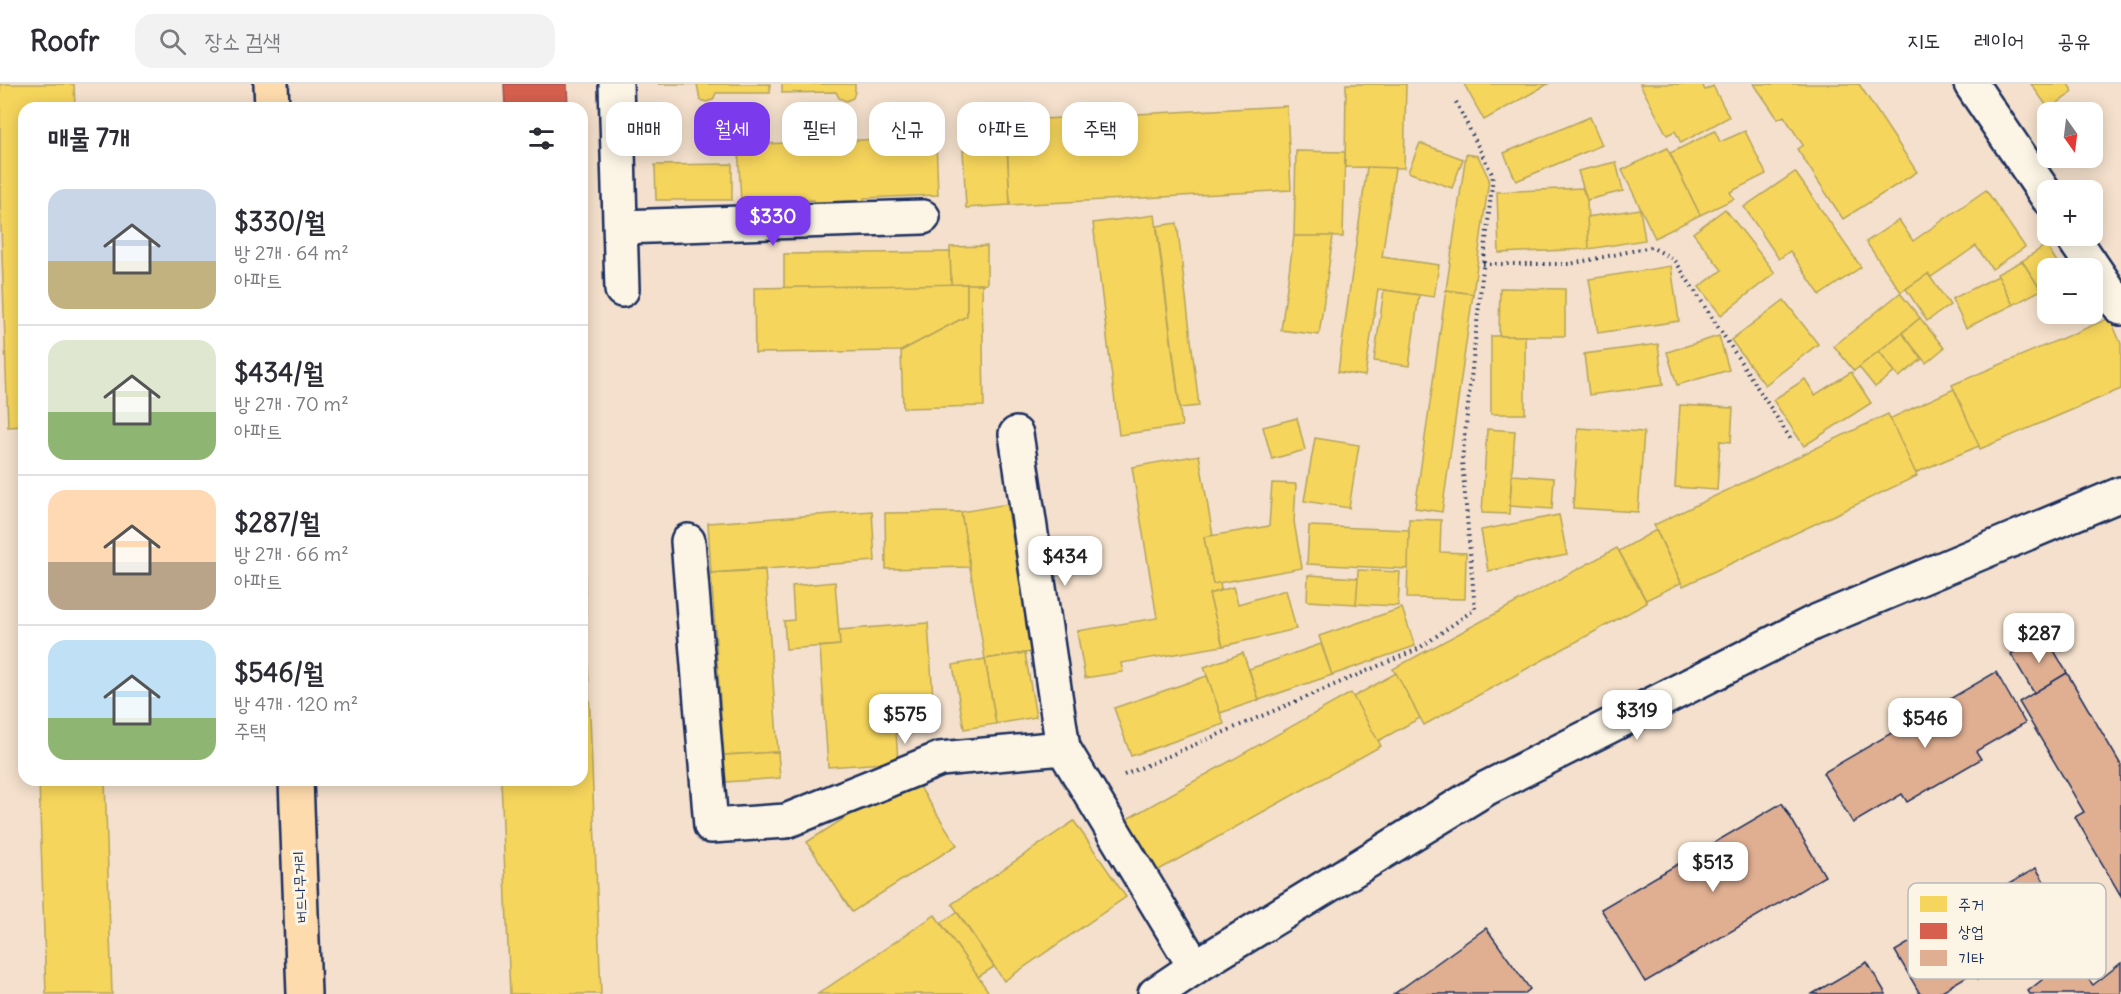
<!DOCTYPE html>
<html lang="ko">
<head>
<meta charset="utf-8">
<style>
  :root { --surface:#fff; --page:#f2f2f3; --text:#2b2b33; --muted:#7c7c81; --line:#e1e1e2; --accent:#7c3aed }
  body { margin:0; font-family:Delius,"Poor Story",sans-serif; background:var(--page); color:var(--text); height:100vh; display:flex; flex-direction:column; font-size:22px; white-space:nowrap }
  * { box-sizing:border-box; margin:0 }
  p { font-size:20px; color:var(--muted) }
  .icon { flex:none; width:33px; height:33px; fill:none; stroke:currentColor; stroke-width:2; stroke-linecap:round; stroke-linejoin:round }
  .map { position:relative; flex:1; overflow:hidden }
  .drawer { position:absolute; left:18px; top:18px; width:570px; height:684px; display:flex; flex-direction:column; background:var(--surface); border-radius:18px; box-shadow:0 3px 15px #0003 }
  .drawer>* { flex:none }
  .hud { position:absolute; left:606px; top:18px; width:570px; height:54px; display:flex; gap:12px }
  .needle { width:39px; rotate:166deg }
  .tools { position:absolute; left:2037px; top:18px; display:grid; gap:12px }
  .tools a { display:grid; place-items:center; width:66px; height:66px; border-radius:12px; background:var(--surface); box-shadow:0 3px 15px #0003; font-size:30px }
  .price { position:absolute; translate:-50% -51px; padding:0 14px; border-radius:12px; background:#fff; color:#222; font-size:20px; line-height:39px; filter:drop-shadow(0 2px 3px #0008) }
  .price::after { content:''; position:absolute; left:50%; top:36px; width:18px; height:14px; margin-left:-9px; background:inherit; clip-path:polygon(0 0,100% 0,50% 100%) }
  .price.on { background:var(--accent); color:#fff }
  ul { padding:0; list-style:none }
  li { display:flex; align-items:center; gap:18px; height:150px; padding:0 30px }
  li+li { border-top:2px solid var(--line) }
  li span { display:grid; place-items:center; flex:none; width:168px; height:120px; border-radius:18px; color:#555 }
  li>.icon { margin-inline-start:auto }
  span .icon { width:72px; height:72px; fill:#fffc; stroke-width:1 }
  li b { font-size:26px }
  h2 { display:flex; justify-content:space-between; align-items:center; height:72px; padding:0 30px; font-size:26px }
  .chip { padding:0 21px; border-radius:18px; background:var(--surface); box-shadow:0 3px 15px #0003; font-size:21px; line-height:54px }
  .chip.on { background:var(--accent); color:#fff }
  header { display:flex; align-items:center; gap:36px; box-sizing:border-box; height:84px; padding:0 30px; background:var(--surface); border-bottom:2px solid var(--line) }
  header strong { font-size:28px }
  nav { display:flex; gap:33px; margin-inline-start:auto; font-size:21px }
  .search { width:420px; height:54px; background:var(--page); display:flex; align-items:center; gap:15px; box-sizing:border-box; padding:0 21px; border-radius:18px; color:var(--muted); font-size:22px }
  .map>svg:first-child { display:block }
</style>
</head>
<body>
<header>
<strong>Roofr</strong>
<div class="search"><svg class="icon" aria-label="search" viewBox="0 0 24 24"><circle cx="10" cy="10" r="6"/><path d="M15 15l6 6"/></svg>장소 검색</div>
<nav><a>지도</a><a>레이어</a><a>공유</a></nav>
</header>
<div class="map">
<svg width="2121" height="910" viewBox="0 0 2121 910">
  <rect width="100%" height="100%" fill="#f4e0cc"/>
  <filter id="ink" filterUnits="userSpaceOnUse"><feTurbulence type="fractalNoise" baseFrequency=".0167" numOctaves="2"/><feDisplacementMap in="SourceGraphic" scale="12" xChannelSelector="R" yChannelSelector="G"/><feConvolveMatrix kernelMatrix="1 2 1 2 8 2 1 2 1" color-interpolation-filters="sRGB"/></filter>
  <g filter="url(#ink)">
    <!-- homes -->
    <g fill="#f6d55c" stroke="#b4a35d" stroke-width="1.5">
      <polygon points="0,0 74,0 75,24 24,24 24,342 8,343 0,114"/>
      <polygon points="658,0 770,0 770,9 716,9 713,16 706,18 700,16 697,0"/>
      <polygon points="782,0 855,0 855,8 853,14 846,17 839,14 836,8 782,9"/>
      <polygon points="1346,0 1406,0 1404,84 1345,83"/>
      <polygon points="1464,0 1548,0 1484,36"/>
      <polygon points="1640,0 1702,0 1705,6 1713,2 1729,33 1681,59 1675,47 1667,51"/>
      <polygon points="1754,0 1859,0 1917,88 1843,135 1797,65 1803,61 1784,32 1778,35"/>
      <polygon points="2031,0 2068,0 2073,8 2049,25"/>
      <polygon points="1287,22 1291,106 1010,121 1006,37"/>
      <polygon points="1590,33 1602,61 1516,97 1504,69"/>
      <polygon points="1715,47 1720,58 1745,47 1766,90 1730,108 1734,115 1700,131 1670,69"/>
      <polygon points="936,53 938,111 864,114 864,123 814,125 814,116 741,118 738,61"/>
      <polygon points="1420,59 1463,75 1452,104 1408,88"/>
      <polygon points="1007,64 1010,121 966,124 963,66"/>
      <polygon points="1667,64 1700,131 1655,154 1622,86"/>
      <polygon points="1296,67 1345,68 1343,153 1294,152"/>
      <polygon points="1466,70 1478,72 1489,95 1473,210 1446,206"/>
      <polygon points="1616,78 1623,107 1587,116 1578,87"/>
      <polygon points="732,80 732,116 656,116 655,81"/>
      <polygon points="1367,83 1395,84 1382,173 1439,181 1434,213 1378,205 1365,292 1338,288"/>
      <polygon points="1795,88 1861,183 1820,211 1790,167 1779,175 1744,123"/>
      <polygon points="1582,104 1587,116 1589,165 1499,169 1497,108"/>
      <polygon points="1986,106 2025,163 1992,185 1976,162 1931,193 1928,190 1901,208 1866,158 1899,136 1913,157"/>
      <polygon points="1640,125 1645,156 1589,165 1587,133"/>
      <polygon points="1725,125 1775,189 1721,231 1699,203 1722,186 1693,149"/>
      <polygon points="1155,131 1182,342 1119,351 1093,139"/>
      <polygon points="1177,139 1199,322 1180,324 1157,142"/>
      <polygon points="1294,152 1333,152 1319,251 1281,246"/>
      <polygon points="2046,161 2061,184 2048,184 2048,202 2041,206 2022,177"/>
      <polygon points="987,162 987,200 951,201 950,163"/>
      <polygon points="950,168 951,201 784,204 784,170"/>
      <polygon points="2022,177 2041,206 2013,221 1997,190"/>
      <polygon points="1671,182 1679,237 1598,249 1589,195"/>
      <polygon points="1928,190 1950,221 1927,237 1906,205"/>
      <polygon points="1998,192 2013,221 1966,244 1952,215"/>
      <polygon points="967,200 967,232 901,267 755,269 754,204"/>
      <polygon points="967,200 982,200 984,322 903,324 901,267 967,232"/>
      <polygon points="1500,204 1565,205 1565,252 1499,252"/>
      <polygon points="1384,206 1419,211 1409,282 1374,277"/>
      <polygon points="1446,206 1473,210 1442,428 1415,424"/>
      <polygon points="1900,209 1920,234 1854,287 1834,262"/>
      <polygon points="1784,216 1818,260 1765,301 1731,256"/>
      <polygon points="1920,234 1944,264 1926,279 1902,249"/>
      <polygon points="2110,234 2121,260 2121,305 1980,365 1952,301"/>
      <polygon points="1902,249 1922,275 1899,293 1879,267"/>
      <rect x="1491" y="252" width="34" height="78"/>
      <polygon points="1719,252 1729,286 1677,301 1667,268"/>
      <polygon points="1658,260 1663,301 1589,311 1584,270"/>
      <polygon points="1879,267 1895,288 1875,303 1859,283"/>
      <polygon points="1851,288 1871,319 1804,362 1773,316 1805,295 1815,311"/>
      <polygon points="1954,305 1979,362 1915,389 1889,335"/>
      <polygon points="1680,321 1733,324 1731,358 1720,357 1717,406 1675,403"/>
      <polygon points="1888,330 1917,392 1683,502 1654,441"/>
      <polygon points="1297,334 1305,366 1272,375 1263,343"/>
      <polygon points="1578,344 1644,348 1638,428 1573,424"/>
      <polygon points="1487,345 1515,347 1509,430 1482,429"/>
      <polygon points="1315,354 1359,361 1349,424 1304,417"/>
      <polygon points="1199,371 1213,452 1204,453 1213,500 1220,498 1221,506 1209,510 1223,562 1121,579 1123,588 1085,594 1077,547 1157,534 1132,383"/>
      <polygon points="1512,391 1554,394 1552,425 1510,422"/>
      <polygon points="1272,399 1296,400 1294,438 1302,484 1213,500 1204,453 1269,442"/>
      <polygon points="1007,420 1031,568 985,575 961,428"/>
      <polygon points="872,427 875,477 711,489 708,439"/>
      <polygon points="961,428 970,483 886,485 885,429"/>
      <polygon points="582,431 601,910 510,910 501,696 582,696"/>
      <polygon points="1559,431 1567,471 1488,487 1481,446"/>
      <polygon points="1409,435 1441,436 1440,468 1466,469 1465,515 1407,514"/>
      <polygon points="1309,442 1409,446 1408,485 1307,480"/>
      <polygon points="1656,446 1681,499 1646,516 1619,467"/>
      <polygon points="1617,464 1647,519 1424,641 1393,585"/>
      <polygon points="765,486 778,668 724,671 711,489"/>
      <polygon points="1358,486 1400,488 1398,522 1356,520"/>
      <polygon points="1308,491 1358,494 1356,520 1307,517"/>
      <polygon points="835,498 840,561 786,565 784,537 794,536 792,502"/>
      <polygon points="1233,503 1238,520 1286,506 1296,545 1223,562 1209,510"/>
      <polygon points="1402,524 1415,562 1332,591 1319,552"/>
      <polygon points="928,539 935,644 896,647 898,678 828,683 820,563 840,561 839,546"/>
      <polygon points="1321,560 1332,591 1259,616 1249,585"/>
      <polygon points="1025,569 1036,633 996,640 985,575"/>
      <polygon points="1243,569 1259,616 1220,629 1204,583"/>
      <polygon points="985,575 996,640 964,645 953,581"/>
      <polygon points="1396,589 1420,634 1378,657 1353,613"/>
      <polygon points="1207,592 1224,640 1131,672 1114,624"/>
      <polygon points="1351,609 1381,662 1157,787 1127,735"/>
      <polygon points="778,668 780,694 726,698 724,671"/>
      <polygon points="912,691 957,761 852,828 807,758"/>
      <polygon points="39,696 105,696 112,910 46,910"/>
      <polygon points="1074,737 1126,813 1004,897 952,820"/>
      <polygon points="957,828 994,883 978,893 941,839"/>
      <polygon points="935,831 988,907 984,910 818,910"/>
    </g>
    <!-- shops -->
    <polygon fill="#d6604d" stroke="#9e5152" stroke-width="1.5" points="504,0 567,0 568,24 505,24"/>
    <!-- building -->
    <g fill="#e0af92" stroke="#1b2f5e" stroke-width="1.5">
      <polygon points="2045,551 2067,589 2034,609 2011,570"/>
      <polygon points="1996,588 2025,639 1976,667 1981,675 1907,718 1902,710 1853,739 1823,689"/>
      <polygon points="2067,589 2121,681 2121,812 2075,733 2084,728 2019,618"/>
      <polygon points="1782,719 1825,792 1645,898 1601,825"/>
      <polygon points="2036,784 2066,834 2017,863 2021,870 1978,895 1974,888 1937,910 1920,910 1895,867"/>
      <polygon points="1486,844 1530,905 1524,910 1394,910"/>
      <polygon points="2071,873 2093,901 2121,879 2121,910 2030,910 2028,907"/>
      <polygon points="1867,878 1886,910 1812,910"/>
    </g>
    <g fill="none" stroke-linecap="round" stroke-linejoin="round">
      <defs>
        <g id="street">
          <polyline points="616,0 622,206"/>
          <polyline points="1971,0 2048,114"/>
          <polyline points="621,143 923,133"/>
          <polyline points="2072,152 2121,224"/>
          <polyline points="1016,350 1063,664"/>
          <polyline points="688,457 711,742 786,737 940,675 1063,664 1195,883"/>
        </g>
        <polyline id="secondary" points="1155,910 1195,883 1487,704 1813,539 2121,410"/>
        <g id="primary">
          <polyline points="271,0 272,24"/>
          <polyline points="296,696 304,910"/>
        </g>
      </defs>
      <!-- street casing -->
      <use href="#street" stroke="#1b2f5e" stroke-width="38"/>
      <!-- secondary casing -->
      <use href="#secondary" stroke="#1b2f5e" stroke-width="38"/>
      <!-- primary casing -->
      <use href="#primary" stroke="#1b2f5e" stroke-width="38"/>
      <!-- path -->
      <g stroke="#1b2f5e" stroke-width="4" stroke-dasharray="1.5 4.5" stroke-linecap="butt">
        <polyline points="1483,180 1570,180 1651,163 1674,175 1792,357"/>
        <polyline points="1124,691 1418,565 1475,525 1462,377 1493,92 1454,14"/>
      </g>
      <!-- street -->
      <use href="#street" stroke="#fcf5e5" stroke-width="33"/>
      <!-- secondary -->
      <use href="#secondary" stroke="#fcf5e5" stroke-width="33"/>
      <!-- primary -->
      <use href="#primary" stroke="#fedbac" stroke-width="33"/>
    </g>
  </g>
  <g text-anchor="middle" stroke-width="6" stroke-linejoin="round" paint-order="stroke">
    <!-- street labels -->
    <g font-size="15" fill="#1b2f5e" stroke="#fcf5e5">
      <text transform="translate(300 803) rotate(-92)" y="5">버드나무거리</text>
    </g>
  </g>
  <!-- legend -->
  <rect x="1908" y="799" width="198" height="96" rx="9" fill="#fcf5e5" stroke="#b8babc" stroke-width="1.5"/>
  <rect x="1920" y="812" width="27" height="16" fill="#f6d55c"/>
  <rect x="1920" y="839" width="27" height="16" fill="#d6604d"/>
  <rect x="1920" y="866" width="27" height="16" fill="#e0af92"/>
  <g font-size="16" fill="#1b2f5e">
    <text x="1958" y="826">주거</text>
    <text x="1958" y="853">상업</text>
    <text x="1958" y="880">기타</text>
  </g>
</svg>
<div class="tools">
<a><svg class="needle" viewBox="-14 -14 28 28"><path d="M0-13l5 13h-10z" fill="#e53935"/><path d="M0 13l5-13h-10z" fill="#7c7c81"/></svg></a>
<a>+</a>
<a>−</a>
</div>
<b class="price on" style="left:773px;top:163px">$330</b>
<b class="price" style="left:1065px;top:503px">$434</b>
<b class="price" style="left:2039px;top:580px">$287</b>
<b class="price" style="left:1637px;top:657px">$319</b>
<b class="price" style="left:905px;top:661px">$575</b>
<b class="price" style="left:1925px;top:665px">$546</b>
<b class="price" style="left:1713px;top:809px">$513</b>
<div class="hud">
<a class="chip">매매</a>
<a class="chip on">월세</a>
<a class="chip">필터</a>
<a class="chip">신규</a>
<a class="chip">아파트</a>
<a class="chip">주택</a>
</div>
<section class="drawer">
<h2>매물 7개<svg class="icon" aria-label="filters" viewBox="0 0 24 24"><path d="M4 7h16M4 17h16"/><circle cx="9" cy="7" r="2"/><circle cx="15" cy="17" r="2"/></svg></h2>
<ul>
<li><span style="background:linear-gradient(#c9d6e8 60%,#c2b280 0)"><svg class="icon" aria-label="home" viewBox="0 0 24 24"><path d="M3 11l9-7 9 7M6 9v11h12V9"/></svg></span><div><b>$330/월</b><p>방 2개 · 64 m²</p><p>아파트</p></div></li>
<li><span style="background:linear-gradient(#dfe7d0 60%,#8fb573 0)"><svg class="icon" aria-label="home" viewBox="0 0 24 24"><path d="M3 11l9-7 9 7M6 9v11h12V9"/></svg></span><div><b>$434/월</b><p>방 2개 · 70 m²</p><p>아파트</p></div></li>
<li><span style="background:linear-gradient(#ffd9b3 60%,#b9a48a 0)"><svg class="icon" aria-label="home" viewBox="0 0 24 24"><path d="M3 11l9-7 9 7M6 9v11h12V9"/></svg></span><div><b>$287/월</b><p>방 2개 · 66 m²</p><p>아파트</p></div></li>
<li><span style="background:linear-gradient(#bfe0f5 65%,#8fb573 0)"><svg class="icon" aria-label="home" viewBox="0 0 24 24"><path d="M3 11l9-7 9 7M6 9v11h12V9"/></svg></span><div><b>$546/월</b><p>방 4개 · 120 m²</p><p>주택</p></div></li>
</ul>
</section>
</div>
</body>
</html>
